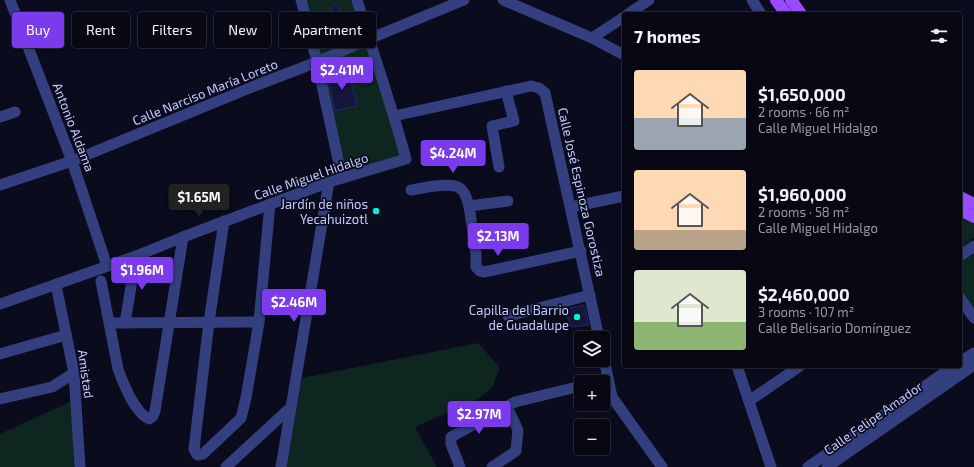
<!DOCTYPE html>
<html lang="en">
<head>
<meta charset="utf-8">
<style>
  :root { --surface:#080815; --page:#11111e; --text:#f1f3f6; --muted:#989aa0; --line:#292934; --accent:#7c3aed }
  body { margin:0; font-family:"Exo 2",sans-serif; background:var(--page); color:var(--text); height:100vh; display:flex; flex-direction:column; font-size:15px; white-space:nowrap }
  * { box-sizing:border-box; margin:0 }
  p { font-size:13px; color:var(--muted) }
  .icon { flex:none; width:22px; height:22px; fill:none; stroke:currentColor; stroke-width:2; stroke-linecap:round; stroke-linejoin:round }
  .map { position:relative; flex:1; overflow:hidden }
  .side { position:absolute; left:622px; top:12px; width:340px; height:356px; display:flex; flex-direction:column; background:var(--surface); border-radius:4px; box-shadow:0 1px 3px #0004,0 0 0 1px var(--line) }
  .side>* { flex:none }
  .top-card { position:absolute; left:12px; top:12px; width:380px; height:36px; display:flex; gap:8px }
  .buttons { position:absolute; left:574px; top:331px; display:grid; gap:8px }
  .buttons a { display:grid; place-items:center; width:36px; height:36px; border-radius:4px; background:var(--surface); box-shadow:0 1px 3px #0004,0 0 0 1px var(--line); font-size:20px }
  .price { position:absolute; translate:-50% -34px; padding:0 9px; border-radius:4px; background:var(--accent); color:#fff; font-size:13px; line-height:26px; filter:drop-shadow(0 1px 2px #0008) }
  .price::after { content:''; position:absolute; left:50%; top:24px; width:12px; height:9px; margin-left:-6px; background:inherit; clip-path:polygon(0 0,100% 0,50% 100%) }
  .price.active { background:#222; color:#fff }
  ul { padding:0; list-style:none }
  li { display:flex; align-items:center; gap:12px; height:100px; padding:0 12px }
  li span { display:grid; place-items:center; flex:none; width:112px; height:80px; border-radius:4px; color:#555 }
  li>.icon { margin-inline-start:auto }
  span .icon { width:48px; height:48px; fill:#fffc; stroke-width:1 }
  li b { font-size:17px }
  h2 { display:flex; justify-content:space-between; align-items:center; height:48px; padding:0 12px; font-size:17px }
  .tag { padding:0 14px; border-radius:4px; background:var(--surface); box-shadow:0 1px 3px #0004,0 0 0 1px var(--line); font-size:14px; line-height:36px }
  .tag.active { background:var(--accent); color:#fff }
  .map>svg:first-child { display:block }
</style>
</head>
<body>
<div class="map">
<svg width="974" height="467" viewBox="0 0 974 467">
  <rect width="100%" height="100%" fill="#0a0b1c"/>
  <!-- green -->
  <g fill="#0d2620">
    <polygon points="301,0 355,0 368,39 316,60"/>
    <polygon points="367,40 406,159 346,177 315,62"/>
    <polygon points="960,214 974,222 974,237 960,249"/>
    <polygon points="974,253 974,310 960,290 960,262"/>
    <polygon points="478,343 500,368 491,389 478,399 415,427 437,467 286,467 302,378"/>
    <polygon points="72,401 74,467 0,467 0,434"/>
  </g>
  <!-- building -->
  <g fill="#15153e" stroke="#26266b">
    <polygon points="334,4 339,6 340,10 337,15 332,13 331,9"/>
    <polygon points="347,65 357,106 335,111 328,78 341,75 341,67"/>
    <polygon points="584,305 589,325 571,327 565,309"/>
  </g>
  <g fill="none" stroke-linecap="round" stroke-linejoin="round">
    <!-- minor -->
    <g stroke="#333f7e" stroke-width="11">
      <polyline points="10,0 72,161 107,266"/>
      <polyline points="301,0 317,62 342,178"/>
      <polyline points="503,0 592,38 624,55"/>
      <polyline points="752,0 761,14"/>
      <polyline points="628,14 649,0"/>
      <polyline points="592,38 624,17"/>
      <polyline points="394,116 531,86 539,88 545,93 599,338"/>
      <polyline points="0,117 15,112"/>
      <polyline points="499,167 492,126 514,121 506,91"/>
      <polyline points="0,185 72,161 257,85 317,62 369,39 464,0"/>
      <path d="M411 190C422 188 453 181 461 189 466 193 467 200 469 206"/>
      <polyline points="508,201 469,206 476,254 476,267 480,271 484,272 581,251"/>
      <polyline points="571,207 624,196"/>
      <polyline points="224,221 209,322 194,449 196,453 198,455 203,454 241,418 246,398 259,322 270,204"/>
      <polyline points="960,256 974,246"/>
      <path d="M101 281 118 369C123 383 135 413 149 419L153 416 155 411 183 237"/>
      <polyline points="56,285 74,373 80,467"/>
      <polyline points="960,298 974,318"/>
      <path d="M0 304 136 256 183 237 329 182 406 159C392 106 373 53 357 0"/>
      <polyline points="508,316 590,295"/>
      <polyline points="109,323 259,322"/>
      <polyline points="125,323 136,256"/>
      <polyline points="0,354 66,335"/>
      <polyline points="603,354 612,397 662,467"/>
      <polyline points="960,362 974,353"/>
      <polyline points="737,366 771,467"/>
      <polyline points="597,382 608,379"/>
      <polyline points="0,399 52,387 74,373"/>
      <polyline points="749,401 800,366"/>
      <polyline points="226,467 291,407"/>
      <polyline points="281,467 329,182"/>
      <polyline points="460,467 451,444 451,437 515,402 581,386"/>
      <polyline points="492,467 516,451 518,430 507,407"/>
      <polyline points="808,467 954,366"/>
      <polyline points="827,467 974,365"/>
    </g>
    <!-- major -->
    <g stroke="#984cff" stroke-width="12">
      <polyline points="776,0 786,14"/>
      <polyline points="791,0 801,14"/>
      <polyline points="960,197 974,204"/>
      <polyline points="960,210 974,217"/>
    </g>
  </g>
  <!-- markers -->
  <g fill="#00f0d8" stroke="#0a0b1c" stroke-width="1.5">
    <circle cx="376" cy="211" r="4"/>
    <circle cx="577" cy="317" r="4"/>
  </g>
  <g text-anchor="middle" stroke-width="3.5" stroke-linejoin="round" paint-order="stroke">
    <!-- street labels -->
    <g font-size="13" fill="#c5caff" stroke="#0a0b1c">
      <text transform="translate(205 92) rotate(-22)" y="5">Calle Narciso María Loreto</text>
      <text transform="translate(74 127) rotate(69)" y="5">Antonio Aldama</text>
      <text transform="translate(311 176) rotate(-19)" y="5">Calle Miguel Hidalgo</text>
      <text transform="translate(582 192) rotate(77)" y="5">Calle José Espinoza Gorostiza</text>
      <text transform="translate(86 374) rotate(82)" y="5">Amistad</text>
      <text transform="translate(873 418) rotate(-35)" y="5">Calle Felipe Amador</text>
    </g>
    <!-- poi labels -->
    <g font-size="13" fill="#c5caff" stroke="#0a0b1c" text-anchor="end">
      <text x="368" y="209">Jardín de niños<tspan x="368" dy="15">Yecahuizotl</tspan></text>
      <text x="569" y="315">Capilla del Barrio<tspan x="569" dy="15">de Guadalupe</tspan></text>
    </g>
  </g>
</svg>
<div class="buttons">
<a><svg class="icon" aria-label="layers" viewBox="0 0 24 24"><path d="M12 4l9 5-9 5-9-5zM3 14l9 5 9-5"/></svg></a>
<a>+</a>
<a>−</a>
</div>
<b class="price" style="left:342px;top:91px">$2.41M</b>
<b class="price" style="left:453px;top:174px">$4.24M</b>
<b class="price active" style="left:199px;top:218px">$1.65M</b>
<b class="price" style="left:498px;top:257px">$2.13M</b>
<b class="price" style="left:142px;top:291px">$1.96M</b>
<b class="price" style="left:294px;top:323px">$2.46M</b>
<b class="price" style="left:479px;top:435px">$2.97M</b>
<div class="top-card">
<a class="tag active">Buy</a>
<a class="tag">Rent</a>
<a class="tag">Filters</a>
<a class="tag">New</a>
<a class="tag">Apartment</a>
</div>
<section class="side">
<h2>7 homes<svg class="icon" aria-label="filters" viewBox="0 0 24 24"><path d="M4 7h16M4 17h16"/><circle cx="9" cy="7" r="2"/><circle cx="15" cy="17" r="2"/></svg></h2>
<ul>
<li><span style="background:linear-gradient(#ffd9b3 60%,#9aa5b1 0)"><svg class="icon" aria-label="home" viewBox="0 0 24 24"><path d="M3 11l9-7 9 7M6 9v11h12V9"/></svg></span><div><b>$1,650,000</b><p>2 rooms · 66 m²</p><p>Calle Miguel Hidalgo</p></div></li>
<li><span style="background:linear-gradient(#ffd9b3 75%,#b9a48a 0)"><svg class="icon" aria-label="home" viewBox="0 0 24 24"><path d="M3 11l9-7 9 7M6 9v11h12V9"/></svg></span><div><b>$1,960,000</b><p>2 rooms · 58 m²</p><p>Calle Miguel Hidalgo</p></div></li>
<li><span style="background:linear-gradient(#dfe7d0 65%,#8fb573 0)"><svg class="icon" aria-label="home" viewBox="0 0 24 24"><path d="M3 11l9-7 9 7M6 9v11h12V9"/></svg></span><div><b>$2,460,000</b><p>3 rooms · 107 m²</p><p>Calle Belisario Domínguez</p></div></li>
</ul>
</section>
</div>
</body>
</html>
